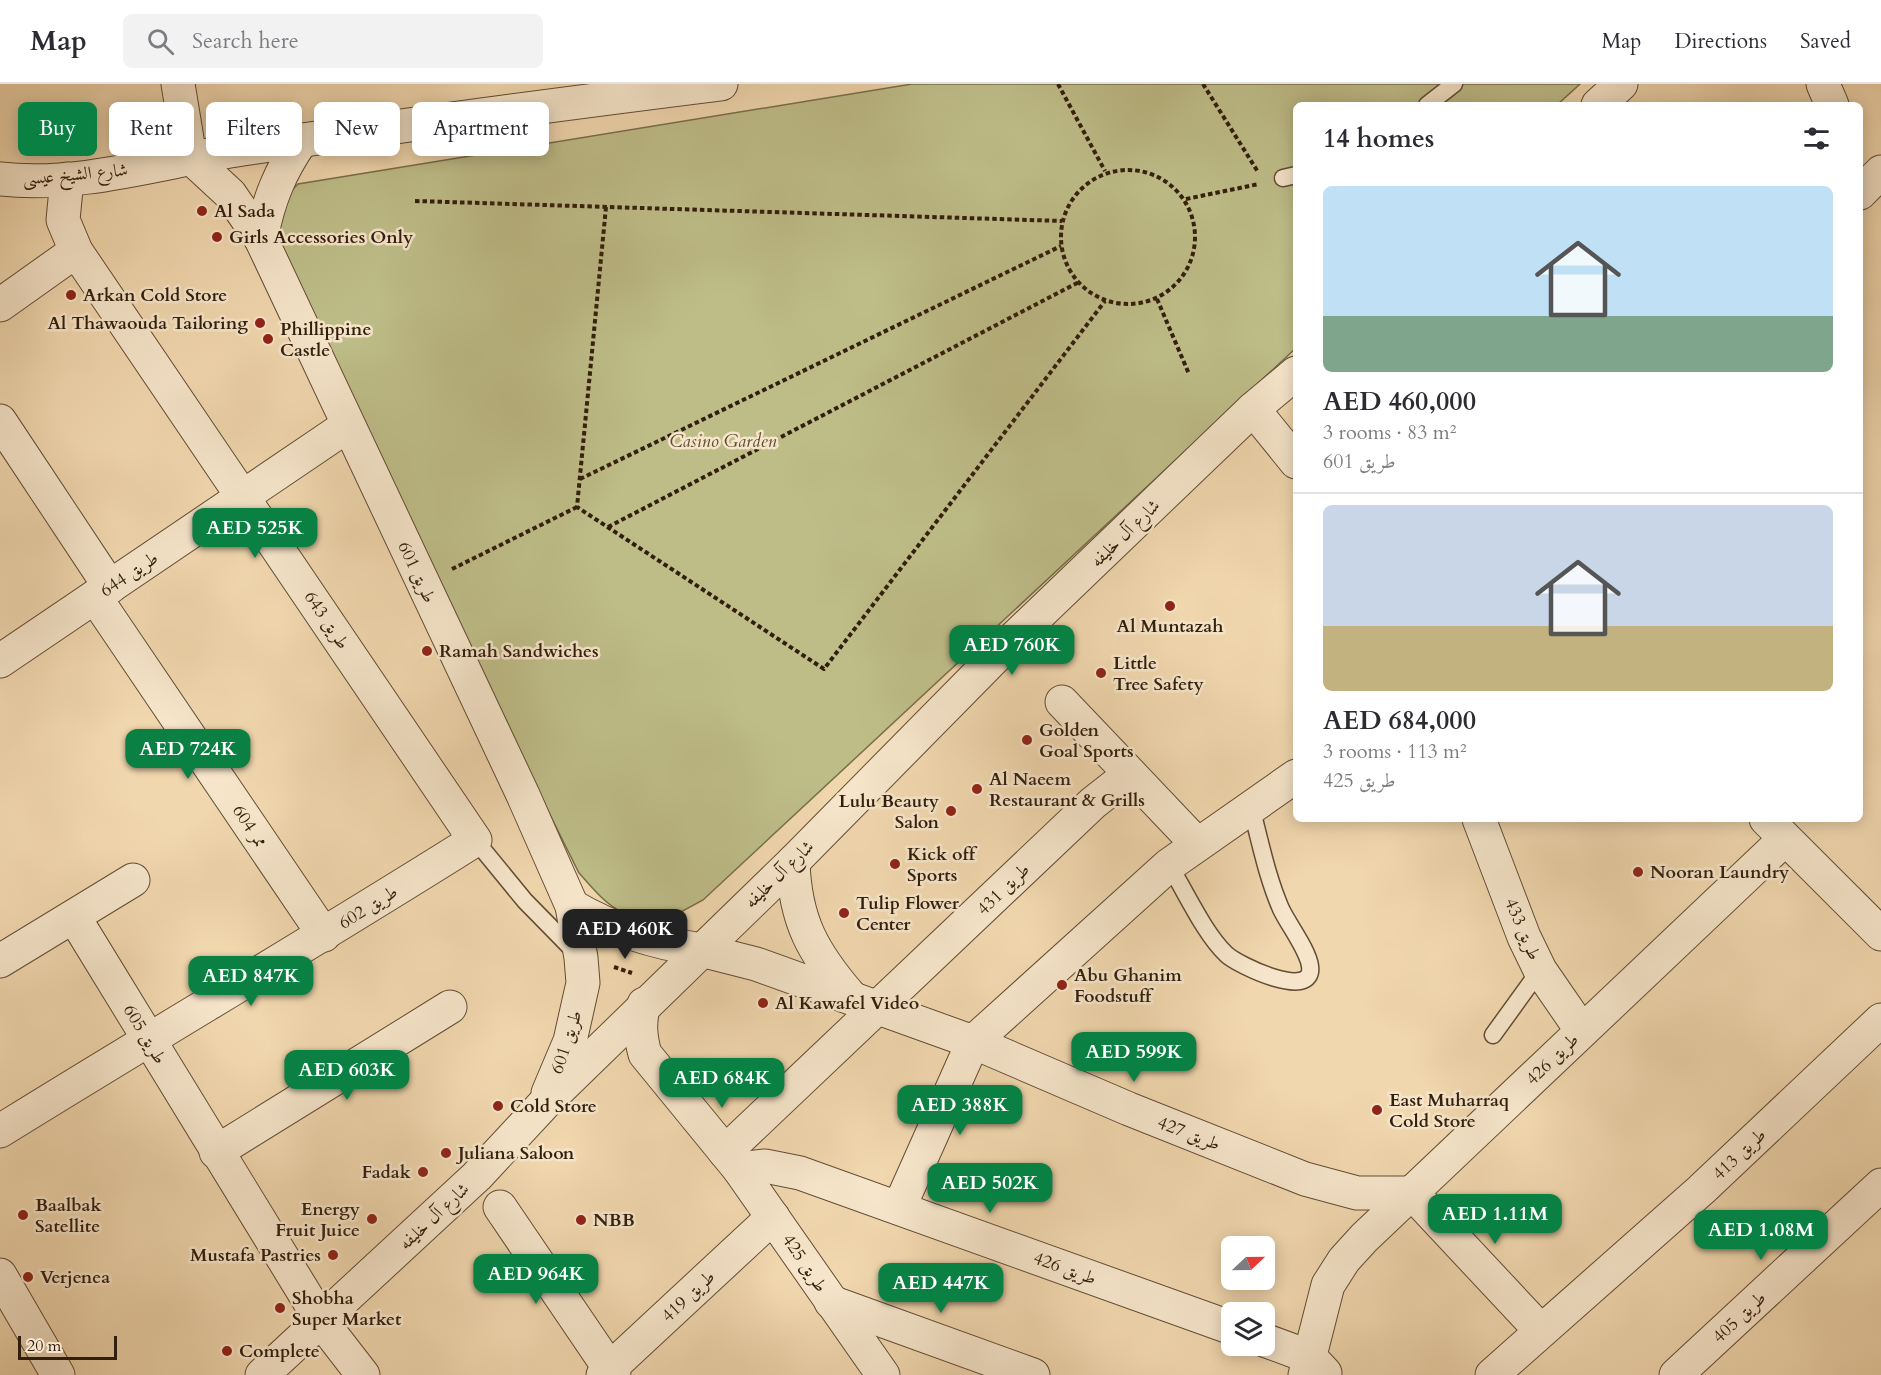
<!DOCTYPE html>
<html lang="en">
<head>
<meta charset="utf-8">
<style>
  :root { --surface:#fff; --page:#f2f2f3; --text:#2b2b33; --muted:#7c7c81; --line:#e1e1e2; --accent:#0b8043 }
  body { margin:0; font-family:Cardo,Amiri,serif; background:var(--page); color:var(--text); height:100vh; display:flex; flex-direction:column; font-size:22px; white-space:nowrap }
  * { box-sizing:border-box; margin:0 }
  p { font-size:20px; color:var(--muted) }
  .icon { flex:none; width:33px; height:33px; fill:none; stroke:currentColor; stroke-width:2; stroke-linecap:round; stroke-linejoin:round }
  .map { position:relative; flex:1; overflow:hidden }
  .side { position:absolute; left:1293px; top:18px; width:570px; height:720px; display:flex; flex-direction:column; background:var(--surface); border-radius:9px; box-shadow:0 3px 15px #0003 }
  .side>* { flex:none }
  .hud { position:absolute; left:18px; top:18px; width:570px; height:54px; display:flex; gap:12px }
  .needle { width:39px; rotate:68deg }
  .buttons { position:absolute; left:1221px; top:1152px; display:grid; gap:12px }
  .buttons a { display:grid; place-items:center; width:54px; height:54px; border-radius:9px; background:var(--surface); box-shadow:0 3px 15px #0003; font-size:30px }
  .scale { position:absolute; left:18px; bottom:15px; width:99px; box-sizing:border-box; padding-left:6px; border:3px solid #321e0c; border-top:0; font-size:16px; line-height:21px; white-space:nowrap; color:#321e0c; -webkit-text-stroke:4px #f6e5ca; paint-order:stroke }
  .price { position:absolute; translate:-50% -51px; padding:0 14px; border-radius:12px; background:var(--accent); color:#fff; font-size:20px; line-height:39px; filter:drop-shadow(0 2px 3px #0008) }
  .price::after { content:''; position:absolute; left:50%; top:36px; width:18px; height:14px; margin-left:-9px; background:inherit; clip-path:polygon(0 0,100% 0,50% 100%) }
  .price.active { background:#222; color:#fff }
  ul { padding:0; list-style:none }
  li { display:grid; align-content:center; gap:12px; height:318px; padding:0 30px }
  li+li { border-top:2px solid var(--line) }
  li span { display:grid; place-items:center; height:186px; border-radius:9px; color:#555 }
  li>.icon { margin-inline-start:auto }
  span .icon { width:108px; height:108px; fill:#fffc; stroke-width:1 }
  li b { font-size:26px }
  h2 { display:flex; justify-content:space-between; align-items:center; height:72px; padding:0 30px; font-size:26px }
  .chip { padding:0 21px; border-radius:9px; background:var(--surface); box-shadow:0 3px 15px #0003; font-size:21px; line-height:54px }
  .chip.active { background:var(--accent); color:#fff }
  header { display:flex; align-items:center; gap:36px; box-sizing:border-box; height:84px; padding:0 30px; background:var(--surface); border-bottom:2px solid var(--line) }
  header strong { font-size:28px }
  nav { display:flex; gap:33px; margin-inline-start:auto; font-size:21px }
  .search { width:420px; height:54px; background:var(--page); display:flex; align-items:center; gap:15px; box-sizing:border-box; padding:0 21px; border-radius:9px; color:var(--muted); font-size:22px }
  .map>svg:first-child { display:block }
</style>
</head>
<body>
<header>
<strong>Map</strong>
<div class="search"><svg class="icon" aria-label="search" viewBox="0 0 24 24"><circle cx="10" cy="10" r="6"/><path d="M15 15l6 6"/></svg>Search here</div>
<nav><a>Map</a><a>Directions</a><a>Saved</a></nav>
</header>
<div class="map">
<svg width="1881" height="1291" viewBox="0 0 1881 1291">
  <rect width="100%" height="100%" fill="#f1d7ae"/>
  <filter id="stains"><feTurbulence type="fractalNoise" baseFrequency=".00333" numOctaves="4"/><feColorMatrix values="0 0 0 0 .2 0 0 0 0 .09 0 0 0 0 .02 0 0 0 .5 -.17"/></filter>
  <radialGradient id="worn" r=".72"><stop offset=".6" stop-color="#630" stop-opacity="0"/><stop offset="1" stop-color="#630" stop-opacity=".3"/></radialGradient>
  <!-- green -->
  <path fill="#bebd88" stroke="#786e4a" stroke-width="1.5" d="M912 0H1580L1557 21H1296V264L703 816 659 840C615 830 608 822 579 789L273 175 271 127 298 100Z"/>
  <g fill="none" stroke-linecap="round" stroke-linejoin="round">
    <defs>
      <g id="service">
        <polyline points="1427,21 1454,0"/>
        <polyline points="1283,94 1296,91"/>
        <polyline points="475,756 525,817 578,871"/>
        <path d="M1169 781C1186 808 1204 849 1226 870 1237 881 1315 918 1310 882 1308 866 1288 840 1281 825 1267 793 1260 757 1251 723"/>
        <polyline points="1493,951 1540,886"/>
      </g>
      <g id="minor">
        <polyline points="178,0 190,73"/>
        <polyline points="1823,0 1832,21"/>
        <polyline points="1860,109 1881,88"/>
        <polyline points="0,221 76,167"/>
        <polyline points="1253,325 1296,378"/>
        <polyline points="0,337 110,503"/>
        <polyline points="95,513 324,851"/>
        <polyline points="0,577 347,342"/>
        <polyline points="1062,618 1197,760"/>
        <polyline points="1479,735 1524,853 1540,886 1582,947"/>
        <polyline points="1766,735 1881,850"/>
        <path d="M793 778C795 837 813 869 851 913"/>
        <polyline points="74,833 322,1238 363,1291"/>
        <polyline points="701,866 756,880 973,958 1129,1025 1305,1095 1357,1109 1412,1109 1541,1247"/>
        <polyline points="0,877 133,796"/>
        <path d="M644 920C639 938 640 952 645 970L739 1085 883 1291"/>
        <path d="M0 1047C158 949 318 855 475 756L76 167 63 136 67 95"/>
        <polyline points="216,1068 450,923"/>
        <polyline points="725,1068 1093,719 1130,690"/>
        <polyline points="739,1085 765,1082 800,1089 1232,1244"/>
        <polyline points="500,1123 614,1291"/>
        <polyline points="899,1124 973,958 1169,781 1296,692"/>
        <polyline points="831,1218 1033,1291"/>
        <polyline points="1264,1256 1310,1273 1325,1289"/>
        <polyline points="603,1291 773,1133"/>
        <polyline points="1305,1291 1328,1201 1344,1176 1364,1154 1785,755"/>
        <polyline points="1492,1291 1701,1106 1881,936"/>
        <polyline points="1676,1291 1881,1101"/>
      </g>
      <g id="tertiary">
        <polyline points="1598,21 1621,0"/>
        <polyline points="190,73 230,110 261,155 523,711 572,822 581,874 583,899 570,957 548,1009"/>
        <path d="M0 95C82 104 163 77 243 65 402 41 561 20 721 0"/>
        <path d="M261 155C268 117 280 87 302 56"/>
        <path d="M572 822C613 846 653 858 701 866"/>
        <polyline points="0,1191 58,1291"/>
        <polyline points="262,1291 477,1092 543,1021 793,778 1009,559 1253,325 1296,289"/>
      </g>
    </defs>
    <!-- service casing -->
    <use href="#service" stroke="#624c34" stroke-width="19"/>
    <!-- minor casing -->
    <use href="#minor" stroke="#624c34" stroke-width="35"/>
    <!-- tertiary casing -->
    <use href="#tertiary" stroke="#624c34" stroke-width="35"/>
    <!-- path -->
    <g stroke="#321e0c" stroke-width="4" stroke-dasharray="4.5 3" stroke-linecap="butt">
      <polyline points="1058,0 1105,87"/>
      <polyline points="1203,0 1258,88"/>
      <circle cx="1128" cy="153" r="67"/>
      <polyline points="1186,115 1259,100"/>
      <polyline points="415,117 1062,137"/>
      <polyline points="606,123 577,423 824,585 1105,217"/>
      <polyline points="1157,215 1189,290"/>
      <polyline points="580,395 1061,162"/>
      <polyline points="608,443 1079,198"/>
      <polyline points="452,485 577,423"/>
      <polyline points="614,883 632,889"/>
    </g>
    <!-- service -->
    <use href="#service" stroke="#f6e5ca" stroke-width="16"/>
    <!-- minor -->
    <use href="#minor" stroke="#f6e5ca" stroke-width="33"/>
    <!-- tertiary -->
    <use href="#tertiary" stroke="#f6e5ca" stroke-width="33"/>
  </g>
  <!-- markers -->
  <g fill="#8f2418" stroke="#f6e5ca" stroke-width="2">
    <circle cx="202" cy="127" r="6"/>
    <circle cx="217" cy="153" r="6"/>
    <circle cx="71" cy="211" r="6"/>
    <circle cx="260" cy="239" r="6"/>
    <circle cx="268" cy="255" r="6"/>
    <circle cx="1170" cy="522" r="6"/>
    <circle cx="427" cy="567" r="6"/>
    <circle cx="1101" cy="589" r="6"/>
    <circle cx="1027" cy="656" r="6"/>
    <circle cx="977" cy="705" r="6"/>
    <circle cx="951" cy="727" r="6"/>
    <circle cx="895" cy="780" r="6"/>
    <circle cx="1638" cy="788" r="6"/>
    <circle cx="844" cy="829" r="6"/>
    <circle cx="1062" cy="901" r="6"/>
    <circle cx="763" cy="919" r="6"/>
    <circle cx="498" cy="1022" r="6"/>
    <circle cx="1377" cy="1026" r="6"/>
    <circle cx="446" cy="1069" r="6"/>
    <circle cx="423" cy="1088" r="6"/>
    <circle cx="23" cy="1131" r="6"/>
    <circle cx="372" cy="1135" r="6"/>
    <circle cx="581" cy="1136" r="6"/>
    <circle cx="333" cy="1171" r="6"/>
    <circle cx="28" cy="1193" r="6"/>
    <circle cx="280" cy="1224" r="6"/>
    <circle cx="227" cy="1267" r="6"/>
  </g>
  <g text-anchor="middle" stroke-width="5" stroke-linejoin="round" paint-order="stroke">
    <!-- street labels -->
    <g font-size="18" fill="#321e0c" stroke="#f6e5ca">
      <text transform="translate(75 90) rotate(-5)" y="6">شارع الشيخ عيسى</text>
      <text transform="translate(1125 449) rotate(-44)" y="6">شارع آل خليفه</text>
      <text transform="translate(417 488) rotate(65)" y="6">طريق 601</text>
      <text transform="translate(129 490) rotate(-34)" y="6">طريق 644</text>
      <text transform="translate(327 536) rotate(56)" y="6">طريق 643</text>
      <text transform="translate(250 742) rotate(56)" y="6">ممر 604</text>
      <text transform="translate(779 790) rotate(-44)" y="6">شارع آل خليفه</text>
      <text transform="translate(1003 805) rotate(-44)" y="6">طريق 431</text>
      <text transform="translate(368 823) rotate(-32)" y="6">طريق 602</text>
      <text transform="translate(1523 845) rotate(67)" y="6">طريق 433</text>
      <text transform="translate(145 950) rotate(59)" y="6">طريق 605</text>
      <text transform="translate(566 958) rotate(-72)" y="6">طريق 601</text>
      <text transform="translate(1552 975) rotate(-44)" y="6">طريق 426</text>
      <text transform="translate(1189 1049) rotate(21)" y="6">طريق 427</text>
      <text transform="translate(1739 1070) rotate(-43)" y="6">طريق 413</text>
      <text transform="translate(434 1132) rotate(-43)" y="6">شارع آل خليفه</text>
      <text transform="translate(805 1179) rotate(56)" y="6">طريق 425</text>
      <text transform="translate(1065 1184) rotate(20)" y="6">طريق 426</text>
      <text transform="translate(688 1212) rotate(-43)" y="6">طريق 419</text>
      <text transform="translate(1739 1233) rotate(-43)" y="6">طريق 405</text>
    </g>
    <!-- poi labels -->
    <g font-size="18" font-weight="bold" fill="#321e0c" stroke="#f6e5ca" text-anchor="start">
      <text x="214" y="133">Al Sada</text>
      <text x="229" y="159">Girls Accessories Only</text>
      <text x="83" y="217">Arkan Cold Store</text>
      <text x="248" y="245" text-anchor="end">Al Thawaouda Tailoring</text>
      <text x="280" y="251">Phillippine<tspan x="280" dy="21">Castle</tspan></text>
      <text x="1170" y="548" text-anchor="middle">Al Muntazah</text>
      <text x="439" y="573">Ramah Sandwiches</text>
      <text x="1113" y="585">Little<tspan x="1113" dy="21">Tree Safety</tspan></text>
      <text x="1039" y="652">Golden<tspan x="1039" dy="21">Goal Sports</tspan></text>
      <text x="989" y="701">Al Naeem<tspan x="989" dy="21">Restaurant &amp; Grills</tspan></text>
      <text x="939" y="723" text-anchor="end">Lulu Beauty<tspan x="939" dy="21">Salon</tspan></text>
      <text x="907" y="776">Kick off<tspan x="907" dy="21">Sports</tspan></text>
      <text x="1650" y="794">Nooran Laundry</text>
      <text x="856" y="825">Tulip Flower<tspan x="856" dy="21">Center</tspan></text>
      <text x="1074" y="897">Abu Ghanim<tspan x="1074" dy="21">Foodstuff</tspan></text>
      <text x="775" y="925">Al Kawafel Video</text>
      <text x="1389" y="1022">East Muharraq<tspan x="1389" dy="21">Cold Store</tspan></text>
      <text x="510" y="1028">Cold Store</text>
      <text x="458" y="1075">Juliana Saloon</text>
      <text x="411" y="1094" text-anchor="end">Fadak</text>
      <text x="35" y="1127">Baalbak<tspan x="35" dy="21">Satellite</tspan></text>
      <text x="360" y="1131" text-anchor="end">Energy<tspan x="360" dy="21">Fruit Juice</tspan></text>
      <text x="593" y="1142">NBB</text>
      <text x="321" y="1177" text-anchor="end">Mustafa Pastries</text>
      <text x="40" y="1199">Verjenea</text>
      <text x="292" y="1220">Shobha<tspan x="292" dy="21">Super Market</tspan></text>
      <text x="239" y="1273">Complete</text>
    </g>
    <!-- park labels -->
    <g font-size="18" font-style="italic" fill="#5c4e31" stroke="#f6e5ca">
      <text x="723" y="363">Casino Garden</text>
    </g>
  </g>
  <rect width="100%" height="100%" filter="url(#stains)"/>
  <rect width="100%" height="100%" fill="url(#worn)"/>
</svg>
<div class="buttons">
<a><svg class="needle" viewBox="-14 -14 28 28"><path d="M0-13l5 13h-10z" fill="#e53935"/><path d="M0 13l5-13h-10z" fill="#7c7c81"/></svg></a>
<a><svg class="icon" aria-label="layers" viewBox="0 0 24 24"><path d="M12 4l9 5-9 5-9-5zM3 14l9 5 9-5"/></svg></a>
</div>
<div class="scale">20 m</div>
<b class="price" style="left:255px;top:475px">AED 525K</b>
<b class="price" style="left:1012px;top:592px">AED 760K</b>
<b class="price" style="left:188px;top:696px">AED 724K</b>
<b class="price active" style="left:625px;top:876px">AED 460K</b>
<b class="price" style="left:251px;top:923px">AED 847K</b>
<b class="price" style="left:1134px;top:999px">AED 599K</b>
<b class="price" style="left:347px;top:1017px">AED 603K</b>
<b class="price" style="left:722px;top:1025px">AED 684K</b>
<b class="price" style="left:960px;top:1052px">AED 388K</b>
<b class="price" style="left:990px;top:1130px">AED 502K</b>
<b class="price" style="left:1495px;top:1161px">AED 1.11M</b>
<b class="price" style="left:1761px;top:1177px">AED 1.08M</b>
<b class="price" style="left:536px;top:1221px">AED 964K</b>
<b class="price" style="left:941px;top:1230px">AED 447K</b>
<div class="hud">
<a class="chip active">Buy</a>
<a class="chip">Rent</a>
<a class="chip">Filters</a>
<a class="chip">New</a>
<a class="chip">Apartment</a>
</div>
<section class="side">
<h2>14 homes<svg class="icon" aria-label="filters" viewBox="0 0 24 24"><path d="M4 7h16M4 17h16"/><circle cx="9" cy="7" r="2"/><circle cx="15" cy="17" r="2"/></svg></h2>
<ul>
<li><span style="background:linear-gradient(#bfe0f5 70%,#7fa58c 0)"><svg class="icon" aria-label="home" viewBox="0 0 24 24"><path d="M3 11l9-7 9 7M6 9v11h12V9"/></svg></span><div><b>AED 460,000</b><p>3 rooms · 83 m²</p><p>طريق 601</p></div></li>
<li><span style="background:linear-gradient(#c9d6e8 65%,#c2b280 0)"><svg class="icon" aria-label="home" viewBox="0 0 24 24"><path d="M3 11l9-7 9 7M6 9v11h12V9"/></svg></span><div><b>AED 684,000</b><p>3 rooms · 113 m²</p><p>طريق 425</p></div></li>
</ul>
</section>
</div>
</body>
</html>
